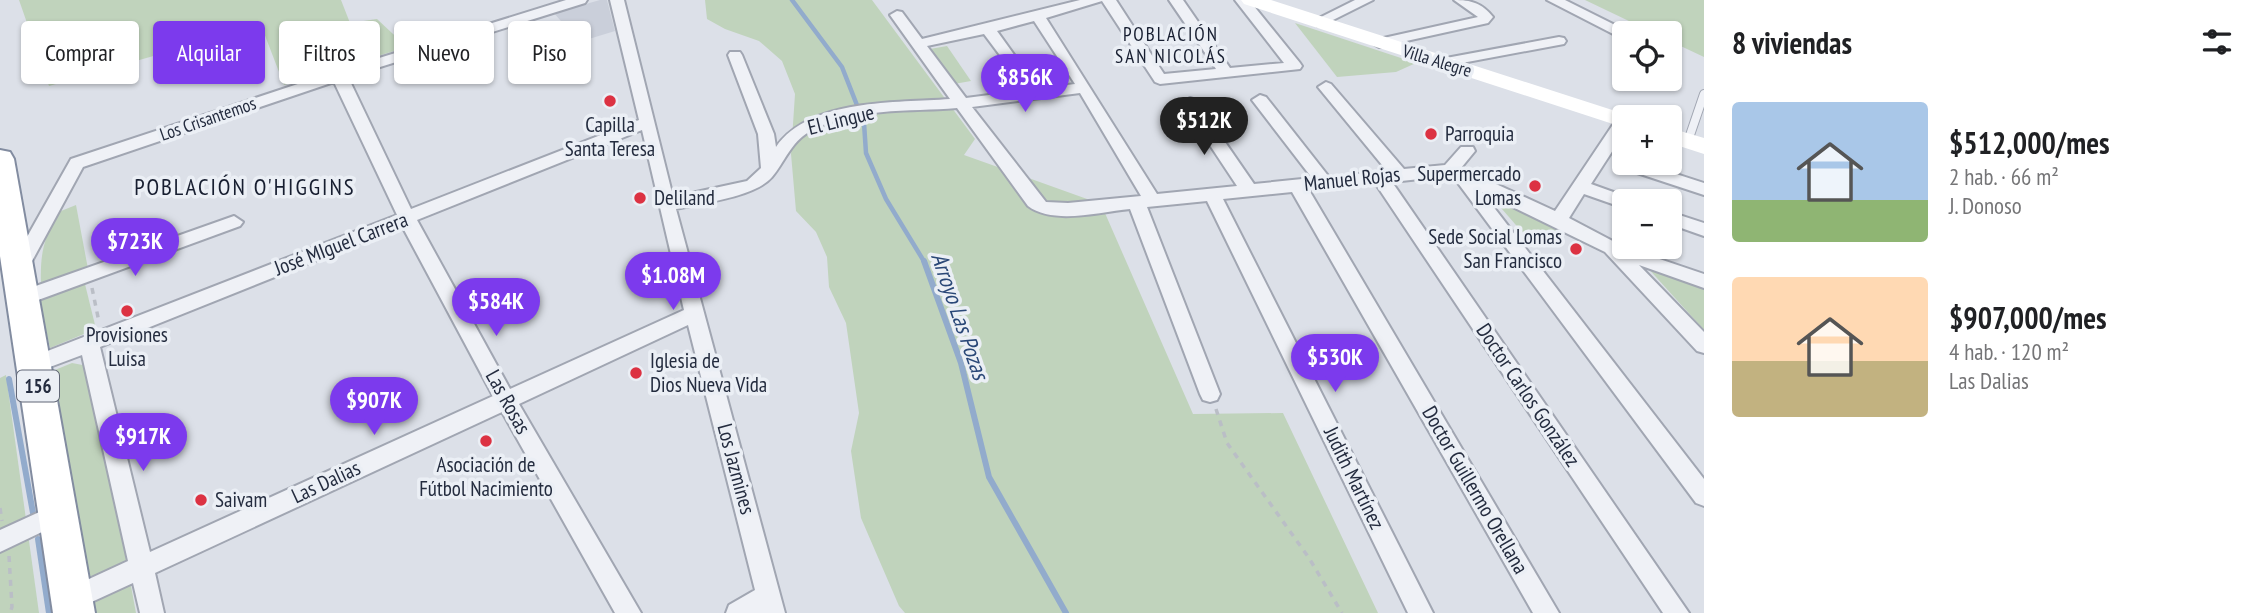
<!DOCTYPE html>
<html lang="es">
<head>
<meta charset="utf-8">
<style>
  :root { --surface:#fff; --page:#f6f6f6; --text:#202124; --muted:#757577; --accent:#7c3aed }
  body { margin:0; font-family:"PT Sans Narrow",sans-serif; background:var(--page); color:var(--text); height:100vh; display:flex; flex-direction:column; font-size:26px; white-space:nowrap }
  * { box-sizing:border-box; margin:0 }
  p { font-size:23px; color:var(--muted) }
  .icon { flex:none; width:38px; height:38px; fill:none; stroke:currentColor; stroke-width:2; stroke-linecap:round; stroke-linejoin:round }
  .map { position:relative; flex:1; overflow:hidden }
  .details { display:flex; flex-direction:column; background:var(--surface); width:560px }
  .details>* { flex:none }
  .top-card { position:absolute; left:21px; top:21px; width:665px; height:63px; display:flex; gap:14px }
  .fabs { position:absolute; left:1612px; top:21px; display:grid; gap:14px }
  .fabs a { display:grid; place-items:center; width:70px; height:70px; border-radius:7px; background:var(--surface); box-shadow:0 2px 5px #0004; font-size:35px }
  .price { position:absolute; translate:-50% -60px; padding:0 16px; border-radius:24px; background:var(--accent); color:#fff; font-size:23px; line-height:46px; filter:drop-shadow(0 2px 4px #0008) }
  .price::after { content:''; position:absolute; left:50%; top:42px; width:21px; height:16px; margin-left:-10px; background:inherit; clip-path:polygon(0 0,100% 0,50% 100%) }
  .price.active { background:#222; color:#fff }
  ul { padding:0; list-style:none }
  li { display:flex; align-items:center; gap:21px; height:175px; padding:0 28px }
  li span { display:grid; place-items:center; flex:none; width:196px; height:140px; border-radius:7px; color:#555 }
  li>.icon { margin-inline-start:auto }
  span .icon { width:84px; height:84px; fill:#fffc; stroke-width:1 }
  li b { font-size:30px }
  h2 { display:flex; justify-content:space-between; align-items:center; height:84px; padding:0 28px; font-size:30px }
  .pill { padding:0 24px; border-radius:7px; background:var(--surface); box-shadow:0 2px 5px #0004; font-size:24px; line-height:63px }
  .pill.active { background:var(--accent); color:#fff }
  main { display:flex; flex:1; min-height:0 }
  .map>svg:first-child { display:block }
</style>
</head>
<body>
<main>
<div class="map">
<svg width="1704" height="613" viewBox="0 0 1704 613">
  <rect width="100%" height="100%" fill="#dce0e8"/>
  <!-- built -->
  <polygon fill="#cacfda" points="600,0 607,0 615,31 579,42 554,13"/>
  <!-- green -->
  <g fill="#c0d3bc">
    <polygon points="19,0 341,0 350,23 377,19 407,47 284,85 261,25 49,86"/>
    <polygon points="705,0 872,0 975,139 964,155 1101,204 1193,414 1283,413 1378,613 905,613 899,606 861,518 851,451 859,413 846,323 829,287 827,257 816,232 796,211 791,154 795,94 782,61 759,41 725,29 707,19"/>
    <polygon points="1585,0 1704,0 1704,57 1670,41 1670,33 1654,33"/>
    <polygon points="1295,23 1416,63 1396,72 1337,77"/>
    <polygon points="947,46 971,81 954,84 930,49"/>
    <polygon points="1488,193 1572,233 1522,232"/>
    <path d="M76 205 88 269 41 286C40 254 43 243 56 213Z"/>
    <polygon points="1646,266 1704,287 1704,330"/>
    <polygon points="84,280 96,329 50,348 39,297"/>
    <polygon points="72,363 88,366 91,370 136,613 94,613 50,372"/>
    <polygon points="6,375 39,613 0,613 0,378"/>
  </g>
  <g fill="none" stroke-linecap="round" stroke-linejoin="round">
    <!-- stream-far1 -->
    <polyline stroke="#92abcc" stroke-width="4.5" points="792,0 842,67 864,123 866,153 886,199 925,263"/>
    <!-- stream -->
    <g stroke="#92abcc" stroke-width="6">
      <polyline points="924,261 961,363 989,477 1066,613"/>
      <polyline points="9,379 33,513"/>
      <polyline points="38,539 49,613"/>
    </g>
    <defs>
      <polyline id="service" points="1688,141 1704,94"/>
      <g id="minor">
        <path d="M566 0H587L585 3 348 77 411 209 639 120 610 0H624L673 197 747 181 761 168 758 134 728 55 730 52H740L742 55 774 134 776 147C810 98 897 103 950 99L890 15 897 11 902 12 922 39 1080 0H1116L1164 74 1216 69 1169 0H1183L1230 68 1284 63 1235 0H1249L1300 63 1302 66 1300 69 1160 84 1155 82 1102 1 1046 18 1157 194 1237 186 1182 103 1190 98 1196 100 1254 184 1312 178 1252 100 1260 95 1266 97 1329 177 1387 171 1318 87 1326 82 1331 84 1404 169 1445 165 1461 147H1473L1475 151 1461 168 1555 211 1618 117H1629H1624V133L1591 184 1630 198 1632 201H1624V208L1584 194 1569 218 1624 247 1704 274V288L1639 265 1704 332V353L1697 351 1605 252 1482 192 1704 479V506L1696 503 1455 179 1448 176 1392 182 1689 613H1663L1375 183 1309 190 1559 613H1533L1292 192 1223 199 1433 613H1408L1207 201 1147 207 1220 394 1217 400 1210 402 1203 400 1200 394 1130 209C1100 212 1053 225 1028 206L957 108C910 112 851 107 809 132 791 142 784 163 772 177 755 197 702 203 676 209L785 613H726L729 605 755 590 688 325 519 404 641 613H615L502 412 155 573 164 613H140L133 583 72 611 63 607 60 599 63 591 128 561 82 355 34 373 27 371 24 365 27 359 397 215 334 82 83 167 25 274H11L9 269 71 159 334 72ZM1034 21 1075 84 966 98 927 46 984 34 1008 66 1013 67 1020 63 997 31ZM1080 93 1141 196 1068 203 1046 202 972 107ZM642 130 684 310 510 389 417 220ZM402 226 493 396 150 552 100 347Z"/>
        <polygon points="1355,0 1373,0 1323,25 1318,26 1311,22"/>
        <path d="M1454 0C1471 0 1482 3 1493 17L1488 23 1379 47 1372 43 1379 39 1478 17Z"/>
        <polygon points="1547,0 1565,0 1631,33 1624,33 1624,38 1619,37"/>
        <polygon points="1559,37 1564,38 1566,41 1564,44 1446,66 1439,62 1446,58"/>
        <polygon points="1624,158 1624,163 1642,163 1704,183 1704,195 1619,167 1617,163"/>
        <polygon points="1670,212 1704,223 1704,236 1670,224"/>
        <polygon points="234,216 243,222 240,226 30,303 16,303 13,298 16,293"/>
        <polygon points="59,503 67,506 70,513 67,520 0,552 0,530"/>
      </g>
      <polygon id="trunk" points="0,150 10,152 14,159 95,613 53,613 0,256"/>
    </defs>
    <!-- service casing -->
    <use href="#service" stroke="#a1a6b2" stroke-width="10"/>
    <!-- minor casing -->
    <use href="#minor" stroke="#a1a6b2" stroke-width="4"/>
    <!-- trunk casing -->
    <use href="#trunk" stroke="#828ca0" stroke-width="4"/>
    <!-- path -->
    <g stroke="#babec6" stroke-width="3.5" stroke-dasharray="6 6" stroke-linecap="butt">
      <polyline points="92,288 99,322"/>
      <polyline points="1216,409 1227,443 1309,558 1342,613"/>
      <polyline points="0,508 2,521"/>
      <polyline points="9,556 12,607 10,613"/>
    </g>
    <!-- service -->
    <use href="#service" stroke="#eff1f6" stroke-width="8"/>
    <!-- minor -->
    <use href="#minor" fill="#eff1f6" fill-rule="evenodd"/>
    <!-- secondary -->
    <g fill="#fff" fill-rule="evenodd">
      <polygon points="1241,0 1271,0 1634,117 1624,117 1624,127 1616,125 1244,4"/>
      <polygon points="1670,128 1704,138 1704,154 1670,143"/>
    </g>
    <!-- trunk -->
    <use href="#trunk" fill="#fff" fill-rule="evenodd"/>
  </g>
  <!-- markers -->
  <g fill="#dc3242" stroke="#ebeff5" stroke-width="2.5">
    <circle cx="610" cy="101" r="7"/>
    <circle cx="1431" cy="134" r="7"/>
    <circle cx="1535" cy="186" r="7"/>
    <circle cx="640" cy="198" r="7"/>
    <circle cx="1576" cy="249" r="7"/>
    <circle cx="127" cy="311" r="7"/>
    <circle cx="636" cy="373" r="7"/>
    <circle cx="486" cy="441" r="7"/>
    <circle cx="201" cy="500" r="7"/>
  </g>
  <g text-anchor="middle" stroke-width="7" stroke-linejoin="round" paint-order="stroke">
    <!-- far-street labels -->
    <g font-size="18" fill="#242c3f" stroke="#ebeff5">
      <text transform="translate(1437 61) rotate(17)" y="6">Villa Alegre</text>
      <text transform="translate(208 119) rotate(-19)" y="6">Los Crisantemos</text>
    </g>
    <!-- far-neighbourhood labels -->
    <g font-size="19" letter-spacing="2" fill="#171e30" stroke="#ebeff5">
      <text x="1171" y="41">POBLACIÓN<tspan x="1171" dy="22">SAN NICOLÁS</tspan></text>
    </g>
    <!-- shield labels -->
    <rect fill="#ebeff5" stroke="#606676" stroke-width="2" x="17" y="370.5" width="42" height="31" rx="5"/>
    <g font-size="19" font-weight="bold" fill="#242c3f">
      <text x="38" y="393">156</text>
    </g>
    <!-- street labels -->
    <g font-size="21" fill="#242c3f" stroke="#ebeff5">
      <text transform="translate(841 120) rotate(-14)" y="7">El Lingue</text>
      <text transform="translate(1352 179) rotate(-6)" y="7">Manuel Rojas</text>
      <text transform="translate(341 244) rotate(-21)" y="7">José MIguel Carrera</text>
      <text transform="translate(1528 395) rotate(56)" y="7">Doctor Carlos González</text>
      <text transform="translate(508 402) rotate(61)" y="7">Las Rosas</text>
      <text transform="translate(736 469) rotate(75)" y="7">Los Jazmines</text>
      <text transform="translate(1354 478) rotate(64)" y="7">Judith Martínez</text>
      <text transform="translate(326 482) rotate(-25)" y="7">Las Dalias</text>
      <text transform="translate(1475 490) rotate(60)" y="7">Doctor Guillermo Orellana</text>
    </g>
    <!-- poi labels -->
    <g font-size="21" fill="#242c3f" stroke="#ebeff5" text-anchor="start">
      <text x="610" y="132" text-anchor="middle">Capilla<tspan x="610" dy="24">Santa Teresa</tspan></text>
      <text x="1445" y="141">Parroquia</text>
      <text x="1521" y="181" text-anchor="end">Supermercado<tspan x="1521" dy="24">Lomas</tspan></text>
      <text x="654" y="205">Deliland</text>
      <text x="1562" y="244" text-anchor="end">Sede Social Lomas<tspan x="1562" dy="24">San Francisco</tspan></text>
      <text x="127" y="342" text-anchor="middle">Provisiones<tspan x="127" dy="24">Luisa</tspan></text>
      <text x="650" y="368">Iglesia de<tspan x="650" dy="24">Dios Nueva Vida</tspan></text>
      <text x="486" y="472" text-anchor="middle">Asociación de<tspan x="486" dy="24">Fútbol Nacimiento</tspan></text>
      <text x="215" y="507">Saivam</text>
    </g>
    <!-- neighbourhood labels -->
    <g font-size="23" letter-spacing="2" fill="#171e30" stroke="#ebeff5">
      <text x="245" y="195">POBLACIÓN O'HIGGINS</text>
    </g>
    <!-- water labels -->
    <g font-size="23" font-style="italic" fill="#2a4877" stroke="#ebeff5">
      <text transform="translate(960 316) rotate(71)" y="8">Arroyo Las Pozas</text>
    </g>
  </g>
</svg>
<div class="fabs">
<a><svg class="icon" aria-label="locate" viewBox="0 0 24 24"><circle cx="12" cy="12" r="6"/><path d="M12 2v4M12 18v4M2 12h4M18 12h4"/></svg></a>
<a>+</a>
<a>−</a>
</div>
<b class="price" style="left:1025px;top:114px">$856K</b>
<b class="price active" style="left:1204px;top:157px">$512K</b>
<b class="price" style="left:135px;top:278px">$723K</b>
<b class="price" style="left:673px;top:312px">$1.08M</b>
<b class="price" style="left:496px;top:338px">$584K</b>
<b class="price" style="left:1335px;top:394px">$530K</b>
<b class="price" style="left:374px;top:437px">$907K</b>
<b class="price" style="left:143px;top:473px">$917K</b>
<div class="top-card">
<a class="pill">Comprar</a>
<a class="pill active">Alquilar</a>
<a class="pill">Filtros</a>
<a class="pill">Nuevo</a>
<a class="pill">Piso</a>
</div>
</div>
<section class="details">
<h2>8 viviendas<svg class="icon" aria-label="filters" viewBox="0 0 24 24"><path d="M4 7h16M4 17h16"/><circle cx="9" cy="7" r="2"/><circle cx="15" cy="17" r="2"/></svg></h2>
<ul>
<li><span style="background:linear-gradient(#a9c7e8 70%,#8fb573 0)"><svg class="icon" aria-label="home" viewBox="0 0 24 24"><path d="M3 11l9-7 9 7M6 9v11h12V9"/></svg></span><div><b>$512,000/mes</b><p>2 hab. · 66 m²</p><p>J. Donoso</p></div></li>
<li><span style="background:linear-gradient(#ffd9b3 60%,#c2b280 0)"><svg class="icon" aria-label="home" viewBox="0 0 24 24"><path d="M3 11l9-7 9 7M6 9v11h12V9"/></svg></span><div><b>$907,000/mes</b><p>4 hab. · 120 m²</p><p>Las Dalias</p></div></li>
</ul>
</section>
</main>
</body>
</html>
